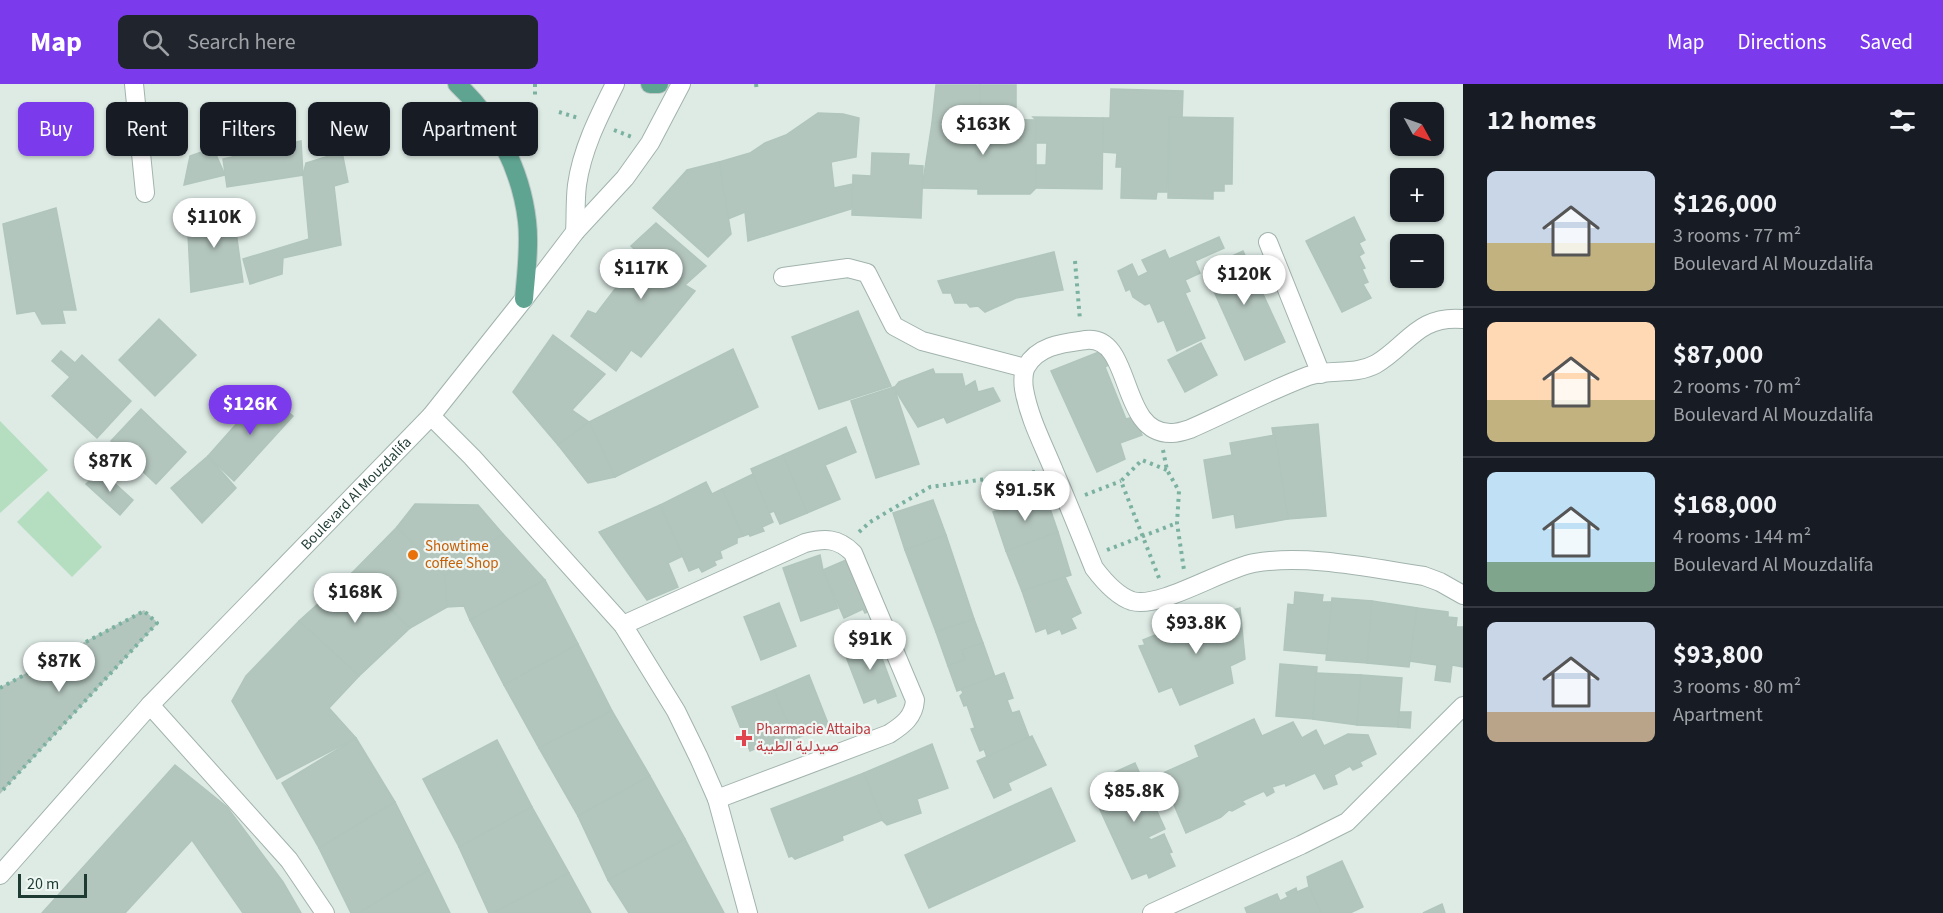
<!DOCTYPE html>
<html lang="en">
<head>
<meta charset="utf-8">
<style>
  :root { --surface:#171b24; --page:#20242c; --text:#f1f3f6; --muted:#9ea1a6; --line:#363941; --accent:#7c3aed }
  body { margin:0; font-family:"Source Sans 3",Vazirmatn,sans-serif; background:var(--page); color:var(--text); height:100vh; display:flex; flex-direction:column; font-size:22px; white-space:nowrap }
  * { box-sizing:border-box; margin:0 }
  p { font-size:20px; color:var(--muted) }
  .icon { flex:none; width:33px; height:33px; fill:none; stroke:currentColor; stroke-width:2; stroke-linecap:round; stroke-linejoin:round }
  .map { position:relative; flex:1; overflow:hidden }
  .side { display:flex; flex-direction:column; background:var(--surface); width:480px }
  .side>* { flex:none }
  .top-card { position:absolute; left:18px; top:18px; width:570px; height:54px; display:flex; gap:12px }
  .needle { width:39px; rotate:130deg }
  .fabs { position:absolute; left:1390px; top:18px; display:grid; gap:12px }
  .fabs a { display:grid; place-items:center; width:54px; height:54px; border-radius:9px; background:var(--surface); box-shadow:0 2px 4px #0004; font-size:30px }
  .scale { position:absolute; left:18px; bottom:15px; width:69px; box-sizing:border-box; padding-left:6px; border:3px solid #1e3b33; border-top:0; font-size:16px; line-height:21px; white-space:nowrap; color:#1e3b33; -webkit-text-stroke:4px #eef7f3; paint-order:stroke }
  .price { position:absolute; translate:-50% -51px; padding:0 14px; border-radius:21px; background:#fff; color:#222; font-size:20px; line-height:39px; filter:drop-shadow(0 2px 3px #0008) }
  .price::after { content:''; position:absolute; left:50%; top:36px; width:18px; height:14px; margin-left:-9px; background:inherit; clip-path:polygon(0 0,100% 0,50% 100%) }
  .price.current { background:var(--accent); color:#fff }
  ul { padding:0; list-style:none }
  li { display:flex; align-items:center; gap:18px; height:150px; padding:0 24px }
  li+li { border-top:2px solid var(--line) }
  li span { display:grid; place-items:center; flex:none; width:168px; height:120px; border-radius:9px; color:#555 }
  li>.icon { margin-inline-start:auto }
  span .icon { width:72px; height:72px; fill:#fffc; stroke-width:1 }
  li b { font-size:26px }
  h2 { display:flex; justify-content:space-between; align-items:center; height:72px; padding:0 24px; font-size:26px }
  .tag { padding:0 21px; border-radius:9px; background:var(--surface); box-shadow:0 2px 4px #0004; font-size:21px; line-height:54px }
  .tag.current { background:var(--accent); color:#fff }
  header { display:flex; align-items:center; gap:36px; box-sizing:border-box; height:84px; padding:0 30px; background:var(--accent); color:#fff }
  header strong { font-size:28px }
  nav { display:flex; gap:33px; margin-inline-start:auto; font-size:21px }
  .search { width:420px; height:54px; background:var(--page); display:flex; align-items:center; gap:15px; box-sizing:border-box; padding:0 21px; border-radius:9px; color:var(--muted); font-size:22px }
  main { display:flex; flex:1; min-height:0 }
  .map>svg:first-child { display:block }
</style>
</head>
<body>
<header>
<strong>Map</strong>
<div class="search"><svg class="icon" aria-label="search" viewBox="0 0 24 24"><circle cx="10" cy="10" r="6"/><path d="M15 15l6 6"/></svg>Search here</div>
<nav><a>Map</a><a>Directions</a><a>Saved</a></nav>
</header>
<main>
<div class="map">
<svg width="1463" height="829" viewBox="0 0 1463 829">
  <rect width="100%" height="100%" fill="#deebe5"/>
  <!-- green -->
  <g fill="#b4debf">
    <polygon points="0,337 48,386 0,429"/>
    <polygon points="48,407 102,463 72,493 17,438"/>
  </g>
  <!-- building -->
  <g fill="#b3c6be" stroke="#b0c5bc" stroke-width="1.5">
    <polygon points="936,1 980,1 980,35 932,39"/>
    <rect x="980" y="1" width="36" height="34"/>
    <polygon points="1111,5 1183,7 1182,34 1169,33 1167,108 1157,108 1156,115 1121,114 1122,83 1116,83 1117,69 1103,68 1103,34 1110,34"/>
    <polygon points="818,29 843,30 859,34 856,73 831,78 834,104 853,100 851,125 748,157 745,128 728,135 719,78 750,69 765,59 786,51"/>
    <polygon points="1033,33 1103,34 1102,105 1036,104 1036,81 1046,81 1047,59 1036,59 1036,36"/>
    <polygon points="1169,33 1233,34 1232,100 1224,100 1224,107 1213,107 1213,115 1168,114"/>
    <polygon points="980,35 1036,36 1036,104 1030,110 978,110 978,105 922,104 932,39"/>
    <polygon points="301,57 303,91 227,103 223,75"/>
    <polygon points="213,64 225,91 184,101 190,72"/>
    <polygon points="342,68 348,98 334,102 341,161 283,174 282,190 250,200 243,175 309,155 303,91 306,79"/>
    <polygon points="872,69 909,70 908,81 923,82 921,134 852,131 853,91 871,92"/>
    <polygon points="719,78 731,150 708,173 653,124 687,86"/>
    <polygon points="232,119 243,198 191,208 188,150 205,122"/>
    <polygon points="56,124 76,226 62,226 65,239 42,240 35,227 17,230 3,140"/>
    <polygon points="1354,133 1365,156 1359,159 1364,169 1359,172 1365,184 1362,185 1368,198 1363,200 1371,214 1342,228 1306,157"/>
    <polygon points="656,139 706,182 685,201 695,207 641,273 631,266 616,287 571,252 588,227 596,230 641,171 631,162"/>
    <polygon points="1219,153 1224,164 1195,177 1200,189 1185,196 1190,207 1185,209 1205,254 1177,267 1164,236 1158,238 1150,219 1145,221 1133,213 1130,205 1126,207 1118,187 1132,180 1138,193 1148,188 1142,176 1165,166 1169,175"/>
    <polygon points="1243,167 1285,258 1245,276 1204,185"/>
    <polygon points="1054,168 1063,206 1016,214 985,228 978,222 970,223 967,219 955,219 951,209 943,209 938,197"/>
    <polygon points="858,227 891,302 819,325 792,253"/>
    <polygon points="159,235 196,271 155,312 119,276"/>
    <polygon points="553,251 605,290 572,326 589,338 558,361 513,308"/>
    <polygon points="1201,259 1217,291 1185,308 1168,276"/>
    <polygon points="733,265 758,323 615,393 589,338"/>
    <polygon points="1104,266 1110,280 1105,283 1126,335 1134,333 1142,351 1120,359 1125,375 1097,388 1051,287"/>
    <polygon points="61,267 75,279 82,271 131,317 97,354 52,312 70,293 52,277"/>
    <polygon points="933,285 935,290 962,290 965,303 975,297 978,308 993,304 1000,317 947,339 944,333 918,343 894,304 899,298"/>
    <polygon points="894,303 919,380 876,394 851,317"/>
    <polygon points="264,309 293,332 234,397 208,372"/>
    <polygon points="141,325 186,368 156,400 111,357"/>
    <polygon points="589,338 602,365 615,393 588,399 558,361"/>
    <polygon points="1318,340 1326,432 1288,435 1272,344"/>
    <polygon points="846,343 856,368 825,381 840,415 807,429 783,371"/>
    <polygon points="1275,351 1288,435 1236,444 1234,430 1213,434 1204,376 1232,371 1230,359"/>
    <polygon points="783,371 807,429 780,440 774,427 769,429 751,385"/>
    <polygon points="208,372 236,404 202,439 171,404"/>
    <polygon points="101,387 133,416 120,431 86,400"/>
    <polygon points="753,390 773,438 762,443 764,447 750,452 749,450 743,452 722,405"/>
    <polygon points="706,398 712,410 722,405 743,452 737,454 737,459 720,467 722,474 714,477 716,481 702,488 699,483 689,487 660,421"/>
    <polygon points="1045,410 1058,448 1006,467 993,428"/>
    <polygon points="933,416 946,451 905,466 893,429"/>
    <polygon points="415,420 478,421 503,450 445,492 397,443"/>
    <polygon points="660,421 683,472 668,479 678,503 647,516 599,448"/>
    <polygon points="397,443 445,492 447,523 410,544 352,489"/>
    <polygon points="1058,448 1071,491 1022,507 1006,467"/>
    <polygon points="503,450 545,496 470,536 464,522 447,523 445,492"/>
    <polygon points="946,451 974,535 936,548 905,466"/>
    <polygon points="820,471 823,486 838,524 801,537 783,484"/>
    <polygon points="846,476 849,484 858,480 877,524 865,529 863,525 844,534 823,486"/>
    <polygon points="352,489 410,544 359,592 299,537"/>
    <polygon points="1065,493 1081,529 1071,534 1076,544 1062,550 1060,545 1048,550 1046,544 1036,548 1022,507"/>
    <polygon points="545,496 578,560 504,601 470,536"/>
    <polygon points="1295,508 1323,511 1322,518 1332,518 1327,570 1284,566 1288,520 1294,521"/>
    <polygon points="1332,514 1372,517 1367,579 1326,576"/>
    <polygon points="1372,517 1417,524 1409,583 1367,579"/>
    <polygon points="779,519 796,562 761,576 744,533"/>
    <polygon points="1225,523 1227,528 1240,524 1245,575 1230,582 1233,599 1180,621 1172,603 1159,608 1139,562 1145,561 1143,556"/>
    <polygon points="1417,524 1448,528 1448,533 1457,534 1456,543 1463,543 1463,583 1452,581 1450,598 1435,596 1437,581 1410,577"/>
    <polygon points="144,527 157,539 0,709 0,604"/>
    <polygon points="974,535 983,559 962,566 965,576 948,582 936,548"/>
    <polygon points="299,537 359,592 329,624 356,654 277,695 232,617 246,592"/>
    <polygon points="874,553 896,612 878,619 876,614 864,619 843,565"/>
    <polygon points="983,559 995,593 957,607 948,582 965,576 962,566"/>
    <polygon points="578,560 612,627 539,664 504,601"/>
    <polygon points="1280,580 1317,583 1313,635 1276,632"/>
    <polygon points="1004,589 1013,614 1007,616 1012,629 1019,627 1029,653 987,673 984,665 980,667 971,645 975,644 967,621 964,622 960,612 963,609 961,605"/>
    <polygon points="1316,589 1361,591 1357,641 1313,635"/>
    <polygon points="809,591 829,642 794,655 774,606"/>
    <polygon points="1361,591 1402,594 1398,643 1357,641"/>
    <polygon points="774,606 794,655 769,665 767,660 750,667 732,623"/>
    <polygon points="612,627 650,692 578,732 539,664"/>
    <polygon points="1399,628 1411,628 1410,644 1398,643"/>
    <polygon points="1254,635 1262,652 1293,638 1302,654 1316,646 1324,662 1348,650 1368,651 1376,670 1360,678 1362,682 1353,686 1350,682 1334,691 1337,700 1324,705 1315,689 1286,702 1285,699 1272,703 1274,708 1267,712 1264,707 1242,717 1245,720 1232,727 1229,726 1221,733 1186,749 1161,690 1199,673 1195,662"/>
    <polygon points="1032,652 1046,681 1008,699 1011,706 994,714 977,677"/>
    <polygon points="356,654 395,718 319,764 282,699"/>
    <polygon points="497,656 532,723 459,763 423,695"/>
    <polygon points="932,660 948,704 917,715 921,729 887,741 882,736 864,689"/>
    <polygon points="1135,679 1165,745 1148,753 1151,756 1164,750 1172,768 1169,769 1175,782 1149,794 1147,789 1132,795 1091,706 1109,697 1106,692"/>
    <polygon points="175,681 227,723 283,798 301,829 243,829 192,756 125,829 42,829"/>
    <polygon points="864,689 882,736 842,752 843,756 795,775 792,772 789,773 771,725"/>
    <polygon points="650,692 685,755 608,796 578,732"/>
    <polygon points="1051,704 1075,757 929,824 905,771"/>
    <polygon points="395,718 429,786 359,829 351,829 319,764"/>
    <polygon points="532,723 569,789 493,829 489,829 459,763"/>
    <polygon points="685,755 724,829 629,829 608,796"/>
    <polygon points="1342,777 1363,823 1350,829 1321,829 1309,803 1307,793"/>
    <polygon points="429,786 450,829 359,829"/>
    <polygon points="569,789 591,829 493,829"/>
    <polygon points="1309,803 1321,829 1247,829 1245,824 1277,810 1280,817 1288,813 1286,809 1296,804 1297,808"/>
    <polygon points="1442,820 1445,829 1423,829"/>
  </g>
  <g fill="none" stroke-linecap="round" stroke-linejoin="round">
    <defs>
      <g id="street">
        <polyline points="134,0 145,109"/>
        <path d="M575 148C576 133 575 117 577 101 582 65 599 32 615 0"/>
        <polyline points="1268,158 1321,290"/>
        <polyline points="783,193 848,184 867,189 894,242 922,257 1025,284"/>
        <path d="M1463 235C1418 231 1408 261 1376 280 1354 292 1330 284 1308 292 1268 307 1229 328 1190 345 1184 347 1177 349 1172 349 1118 351 1134 251 1086 256 1064 259 1038 261 1026 283 1023 288 1023 299 1024 305 1029 334 1043 360 1054 387 1068 419 1081 452 1094 484 1103 496 1117 512 1132 517 1160 525 1222 485 1254 479 1307 470 1370 484 1424 492L1440 498 1463 511"/>
        <polyline points="431,332 472,373 623,541 676,627 699,674 717,715 748,829"/>
        <path d="M623 541 805 459C825 454 838 454 853 469L915 616C914 633 903 641 889 650L717 715"/>
        <polyline points="150,621 289,776 325,829"/>
        <path id="s1" d="M0 791 150 621 431 332 524 215 575 148 625 94 650 59 681 0"/>
        <polyline points="1152,829 1301,761 1347,738 1463,622"/>
      </g>
      <g id="primary">
        <path d="M457 0C495 35 521 85 527 137 530 162 526 190 524 215"/>
        <polyline points="650,0 659,0"/>
      </g>
    </defs>
    <!-- street casing -->
    <use href="#street" stroke="#a1b3ac" stroke-width="20"/>
    <!-- primary casing -->
    <use href="#primary" stroke="#c0c8c6" stroke-width="20"/>
    <!-- path -->
    <g stroke="#7bb1a0" stroke-width="4" stroke-dasharray="3 4.5" stroke-linecap="butt">
      <polyline points="535,0 535,12"/>
      <polyline points="756,0 757,7"/>
      <polyline points="559,28 578,34"/>
      <polyline points="614,46 632,53"/>
      <polyline points="1075,177 1080,236"/>
      <polyline points="1163,366 1167,386 1179,407 1177,439 1184,486"/>
      <polyline points="1085,411 1121,397"/>
      <polyline points="859,448 870,438 930,403 1035,388"/>
      <polyline points="1107,466 1177,439"/>
      <polyline points="1159,494 1121,397 1142,376 1167,386"/>
      <polyline points="0,604 144,527 157,539 0,709"/>
    </g>
    <!-- street -->
    <use href="#street" stroke="#fff" stroke-width="18"/>
    <!-- primary -->
    <use href="#primary" stroke="#5ea491" stroke-width="18"/>
  </g>
  <!-- markers -->
  <circle fill="#e8710a" stroke="#eef7f3" stroke-width="2" cx="413" cy="471" r="6"/>
  <path fill="#e0444e" stroke="#eef7f3" stroke-width="2" d="M741 645h6v6h6v6h-6v6h-6v-6h-6v-6h6z"/>
  <g text-anchor="middle" stroke-width="4.5" stroke-linejoin="round" paint-order="stroke">
    <!-- street labels -->
    <g font-size="15" fill="#1e3b33" stroke="#eef7f3">
      <text dy="5" stroke="none"><textPath href="#s1" startOffset="522">Boulevard Al Mouzdalifa</textPath></text>
    </g>
    <!-- food labels -->
    <g font-size="15" fill="#c56008" stroke="#eef7f3" text-anchor="start">
      <text x="425" y="467">Showtime<tspan x="425" dy="17">coffee Shop</tspan></text>
    </g>
    <!-- health labels -->
    <g font-size="15" fill="#be3a42" stroke="#eef7f3" text-anchor="start">
      <text x="756" y="650">Pharmacie Attaiba<tspan x="756" dy="17">صيدلية الطيبة</tspan></text>
    </g>
  </g>
</svg>
<div class="fabs">
<a><svg class="needle" viewBox="-14 -14 28 28"><path d="M0-13l5 13h-10z" fill="#e53935"/><path d="M0 13l5-13h-10z" fill="#9ea1a6"/></svg></a>
<a>+</a>
<a>−</a>
</div>
<div class="scale">20 m</div>
<b class="price" style="left:983px;top:72px">$163K</b>
<b class="price" style="left:214px;top:165px">$110K</b>
<b class="price" style="left:641px;top:216px">$117K</b>
<b class="price" style="left:1244px;top:222px">$120K</b>
<b class="price current" style="left:250px;top:352px">$126K</b>
<b class="price" style="left:110px;top:409px">$87K</b>
<b class="price" style="left:1025px;top:438px">$91.5K</b>
<b class="price" style="left:355px;top:540px">$168K</b>
<b class="price" style="left:1196px;top:571px">$93.8K</b>
<b class="price" style="left:870px;top:587px">$91K</b>
<b class="price" style="left:59px;top:609px">$87K</b>
<b class="price" style="left:1134px;top:739px">$85.8K</b>
<div class="top-card">
<a class="tag current">Buy</a>
<a class="tag">Rent</a>
<a class="tag">Filters</a>
<a class="tag">New</a>
<a class="tag">Apartment</a>
</div>
</div>
<section class="side">
<h2>12 homes<svg class="icon" aria-label="filters" viewBox="0 0 24 24"><path d="M4 7h16M4 17h16"/><circle cx="9" cy="7" r="2"/><circle cx="15" cy="17" r="2"/></svg></h2>
<ul>
<li><span style="background:linear-gradient(#c9d6e8 60%,#c2b280 0)"><svg class="icon" aria-label="home" viewBox="0 0 24 24"><path d="M3 11l9-7 9 7M6 9v11h12V9"/></svg></span><div><b>$126,000</b><p>3 rooms · 77 m²</p><p>Boulevard Al Mouzdalifa</p></div></li>
<li><span style="background:linear-gradient(#ffd9b3 65%,#c2b280 0)"><svg class="icon" aria-label="home" viewBox="0 0 24 24"><path d="M3 11l9-7 9 7M6 9v11h12V9"/></svg></span><div><b>$87,000</b><p>2 rooms · 70 m²</p><p>Boulevard Al Mouzdalifa</p></div></li>
<li><span style="background:linear-gradient(#bfe0f5 75%,#7fa58c 0)"><svg class="icon" aria-label="home" viewBox="0 0 24 24"><path d="M3 11l9-7 9 7M6 9v11h12V9"/></svg></span><div><b>$168,000</b><p>4 rooms · 144 m²</p><p>Boulevard Al Mouzdalifa</p></div></li>
<li><span style="background:linear-gradient(#c9d6e8 75%,#b9a48a 0)"><svg class="icon" aria-label="home" viewBox="0 0 24 24"><path d="M3 11l9-7 9 7M6 9v11h12V9"/></svg></span><div><b>$93,800</b><p>3 rooms · 80 m²</p><p>Apartment</p></div></li>
</ul>
</section>
</main>
</body>
</html>
